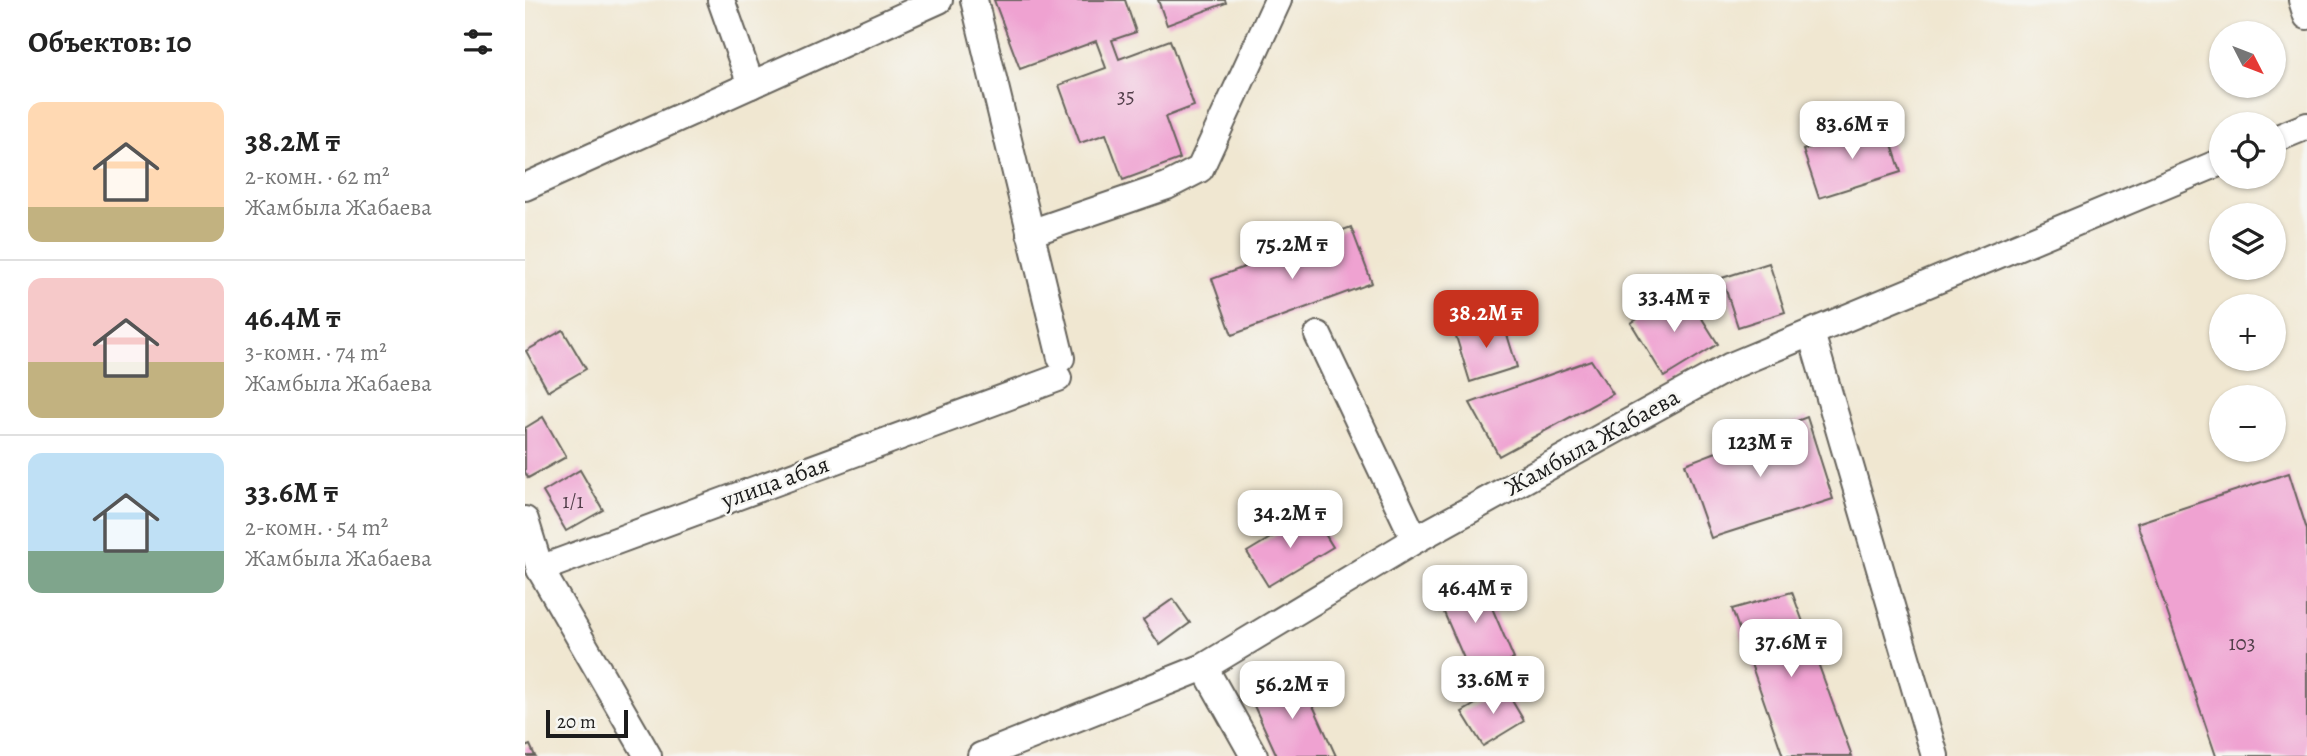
<!DOCTYPE html>
<html lang="ru">
<head>
<meta charset="utf-8">
<style>
  :root { --surface:#fff; --page:#f6f6f6; --text:#222; --muted:#767676; --line:#e0e0e0; --accent:#c8321e }
  body { margin:0; font-family:Alegreya,serif; background:var(--page); color:var(--text); height:100vh; display:flex; flex-direction:column; font-size:26px; white-space:nowrap }
  * { box-sizing:border-box; margin:0 }
  p { font-size:23px; color:var(--muted) }
  .icon { flex:none; width:38px; height:38px; fill:none; stroke:currentColor; stroke-width:2; stroke-linecap:round; stroke-linejoin:round }
  .map { position:relative; flex:1; overflow:hidden }
  .sheet { display:flex; flex-direction:column; background:var(--surface); width:525px }
  .sheet>* { flex:none }
  .needle { width:46px; rotate:132deg }
  .tools { position:absolute; left:1684px; top:21px; display:grid; gap:14px }
  .tools a { display:grid; place-items:center; width:77px; height:77px; border-radius:50%; background:var(--surface); box-shadow:0 2px 5px #0004; font-size:35px }
  .scale { position:absolute; left:21px; bottom:18px; width:82px; box-sizing:border-box; padding-left:7px; border:4px solid #1c1c1c; border-top:0; font-size:19px; line-height:24px; white-space:nowrap; color:#1c1c1c; -webkit-text-stroke:5px #f6f6f2; paint-order:stroke }
  .price { position:absolute; translate:-50% -60px; padding:0 16px; border-radius:14px; background:#fff; color:#222; font-size:23px; line-height:46px; filter:drop-shadow(0 2px 4px #0008) }
  .price::after { content:''; position:absolute; left:50%; top:42px; width:21px; height:16px; margin-left:-10px; background:inherit; clip-path:polygon(0 0,100% 0,50% 100%) }
  .price.active { background:var(--accent); color:#fff }
  ul { padding:0; list-style:none }
  li { display:flex; align-items:center; gap:21px; height:175px; padding:0 28px }
  li+li { border-top:2px solid var(--line) }
  li span { display:grid; place-items:center; flex:none; width:196px; height:140px; border-radius:14px; color:#555 }
  li>.icon { margin-inline-start:auto }
  span .icon { width:84px; height:84px; fill:#fffc; stroke-width:1 }
  li b { font-size:30px }
  h2 { display:flex; justify-content:space-between; align-items:center; height:84px; padding:0 28px; font-size:30px }
  main { display:flex; flex:1; min-height:0 }
  .map>svg:first-child { display:block }
</style>
</head>
<body>
<main>
<section class="sheet">
<h2>Объектов: 10<svg class="icon" aria-label="filters" viewBox="0 0 24 24"><path d="M4 7h16M4 17h16"/><circle cx="9" cy="7" r="2"/><circle cx="15" cy="17" r="2"/></svg></h2>
<ul>
<li><span style="background:linear-gradient(#ffd9b3 75%,#c2b280 0)"><svg class="icon" aria-label="home" viewBox="0 0 24 24"><path d="M3 11l9-7 9 7M6 9v11h12V9"/></svg></span><div><b>38.2M ₸</b><p>2-комн. · 62 m²</p><p>Жамбыла Жабаева</p></div></li>
<li><span style="background:linear-gradient(#f6c9c9 60%,#c2b280 0)"><svg class="icon" aria-label="home" viewBox="0 0 24 24"><path d="M3 11l9-7 9 7M6 9v11h12V9"/></svg></span><div><b>46.4M ₸</b><p>3-комн. · 74 m²</p><p>Жамбыла Жабаева</p></div></li>
<li><span style="background:linear-gradient(#bfe0f5 70%,#7fa58c 0)"><svg class="icon" aria-label="home" viewBox="0 0 24 24"><path d="M3 11l9-7 9 7M6 9v11h12V9"/></svg></span><div><b>33.6M ₸</b><p>2-комн. · 54 m²</p><p>Жамбыла Жабаева</p></div></li>
</ul>
</section>
<div class="map">
<svg width="1782" height="756" viewBox="0 0 1782 756">
  <rect width="100%" height="100%" fill="#f6f6f2"/>
  <filter id="ink" filterUnits="userSpaceOnUse"><feTurbulence type="fractalNoise" baseFrequency=".0143" numOctaves="2"/><feDisplacementMap in="SourceGraphic" scale="14" xChannelSelector="R" yChannelSelector="G"/><feConvolveMatrix kernelMatrix="1 2 1 2 8 2 1 2 1" color-interpolation-filters="sRGB"/></filter>
  <filter id="wash" filterUnits="userSpaceOnUse"><feTurbulence type="fractalNoise" baseFrequency=".00686" numOctaves="4" result="noise"/><feDisplacementMap in="SourceGraphic" scale="28" xChannelSelector="R" yChannelSelector="G"/><feGaussianBlur stdDeviation="1.57" result="paint"/><feColorMatrix in="noise" values="0 0 0 0 0 0 0 0 0 0 0 0 0 0 0 0 0 1.4 0 .05"/><feComposite in="paint" operator="in"/></filter>
  <g filter="url(#wash)">
    <rect width="100%" height="100%" fill="#f0e7d1"/>
    <g id="blocks">
      <!-- building -->
      <g fill="#efa2d1">
        <polygon points="469,0 600,0 611,32 587,40 594,59 645,40 669,106 640,117 655,159 598,180 581,134 555,143 534,85 581,68 571,41 495,69"/>
        <polygon points="633,0 700,0 701,3 642,25"/>
        <polygon points="1360,123 1376,172 1294,198 1278,150"/>
        <polygon points="826,227 847,283 707,335 687,279"/>
        <polygon points="1244,263 1260,312 1213,327 1197,278"/>
        <polygon points="1159,290 1193,344 1139,377 1106,323"/>
        <polygon points="977,318 992,367 945,382 930,333"/>
        <polygon points="38,330 61,369 23,391 1,351"/>
        <polygon points="1066,360 1088,394 974,456 945,403"/>
        <polygon points="18,417 41,457 3,478 0,472 0,428"/>
        <polygon points="1282,417 1308,499 1186,538 1160,464"/>
        <polygon points="55,470 78,510 41,531 18,492"/>
        <polygon points="1764,473 1782,530 1782,756 1691,756 1612,523"/>
        <polygon points="787,513 808,547 743,586 722,552"/>
        <polygon points="952,573 989,659 947,677 910,592"/>
        <polygon points="1267,592 1327,756 1258,756 1207,609"/>
        <polygon points="648,599 665,623 635,645 618,620"/>
        <polygon points="774,675 811,756 752,756 725,697"/>
        <polygon points="979,687 999,721 958,746 937,712"/>
        <polygon points="5,745 10,756 0,756 0,747"/>
      </g>
    </g>
  </g>
  <g filter="url(#ink)">
    <use href="#blocks" fill-opacity="0" stroke="#66635b" stroke-width="2"/>
    <g fill="none" stroke-linecap="round" stroke-linejoin="round">
      <defs>
        <g id="minor">
          <polyline points="196,0 226,85"/>
          <polyline points="449,0 536,358"/>
          <polyline points="1777,0 1782,16"/>
          <polyline points="1748,140 1782,126"/>
          <polyline points="0,187 414,0"/>
          <polyline points="505,233 642,186 675,169 753,0"/>
          <polyline points="1286,333 1410,756"/>
          <polyline points="793,335 890,540"/>
          <polyline points="0,520 15,569 533,378"/>
          <polyline points="15,569 123,756"/>
          <polyline points="679,667 729,756"/>
          <polyline points="456,756 679,667 890,540 1206,366 1696,162"/>
        </g>
      </defs>
      <!-- minor casing -->
      <use href="#minor" stroke="#66635b" stroke-width="30"/>
      <!-- minor -->
      <use href="#minor" stroke="#fff" stroke-width="26"/>
    </g>
  </g>
  <g text-anchor="middle" stroke-width="5" stroke-linejoin="round" paint-order="stroke">
    <!-- number labels -->
    <g font-size="21" fill="#513e49">
      <text x="601" y="103">35</text>
      <text x="48" y="508">1/1</text>
      <text x="1717" y="650">103</text>
    </g>
    <!-- street labels -->
    <g font-size="24" fill="#1c1c1c" stroke="#f6f6f2">
      <text transform="translate(1067 442) rotate(-29)" y="8">Жамбыла Жабаева</text>
      <text transform="translate(250 482) rotate(-20)" y="8">улица абая</text>
    </g>
  </g>
</svg>
<div class="tools">
<a><svg class="needle" viewBox="-14 -14 28 28"><path d="M0-13l5 13h-10z" fill="#e53935"/><path d="M0 13l5-13h-10z" fill="#767676"/></svg></a>
<a><svg class="icon" aria-label="locate" viewBox="0 0 24 24"><circle cx="12" cy="12" r="6"/><path d="M12 2v4M12 18v4M2 12h4M18 12h4"/></svg></a>
<a><svg class="icon" aria-label="layers" viewBox="0 0 24 24"><path d="M12 4l9 5-9 5-9-5zM3 14l9 5 9-5"/></svg></a>
<a>+</a>
<a>−</a>
</div>
<div class="scale">20 m</div>
<b class="price" style="left:1327px;top:161px">83.6M ₸</b>
<b class="price" style="left:767px;top:281px">75.2M ₸</b>
<b class="price" style="left:1149px;top:334px">33.4M ₸</b>
<b class="price active" style="left:961px;top:350px">38.2M ₸</b>
<b class="price" style="left:1235px;top:479px">123M ₸</b>
<b class="price" style="left:765px;top:550px">34.2M ₸</b>
<b class="price" style="left:950px;top:625px">46.4M ₸</b>
<b class="price" style="left:1266px;top:679px">37.6M ₸</b>
<b class="price" style="left:968px;top:716px">33.6M ₸</b>
<b class="price" style="left:767px;top:721px">56.2M ₸</b>
</div>
</main>
</body>
</html>
